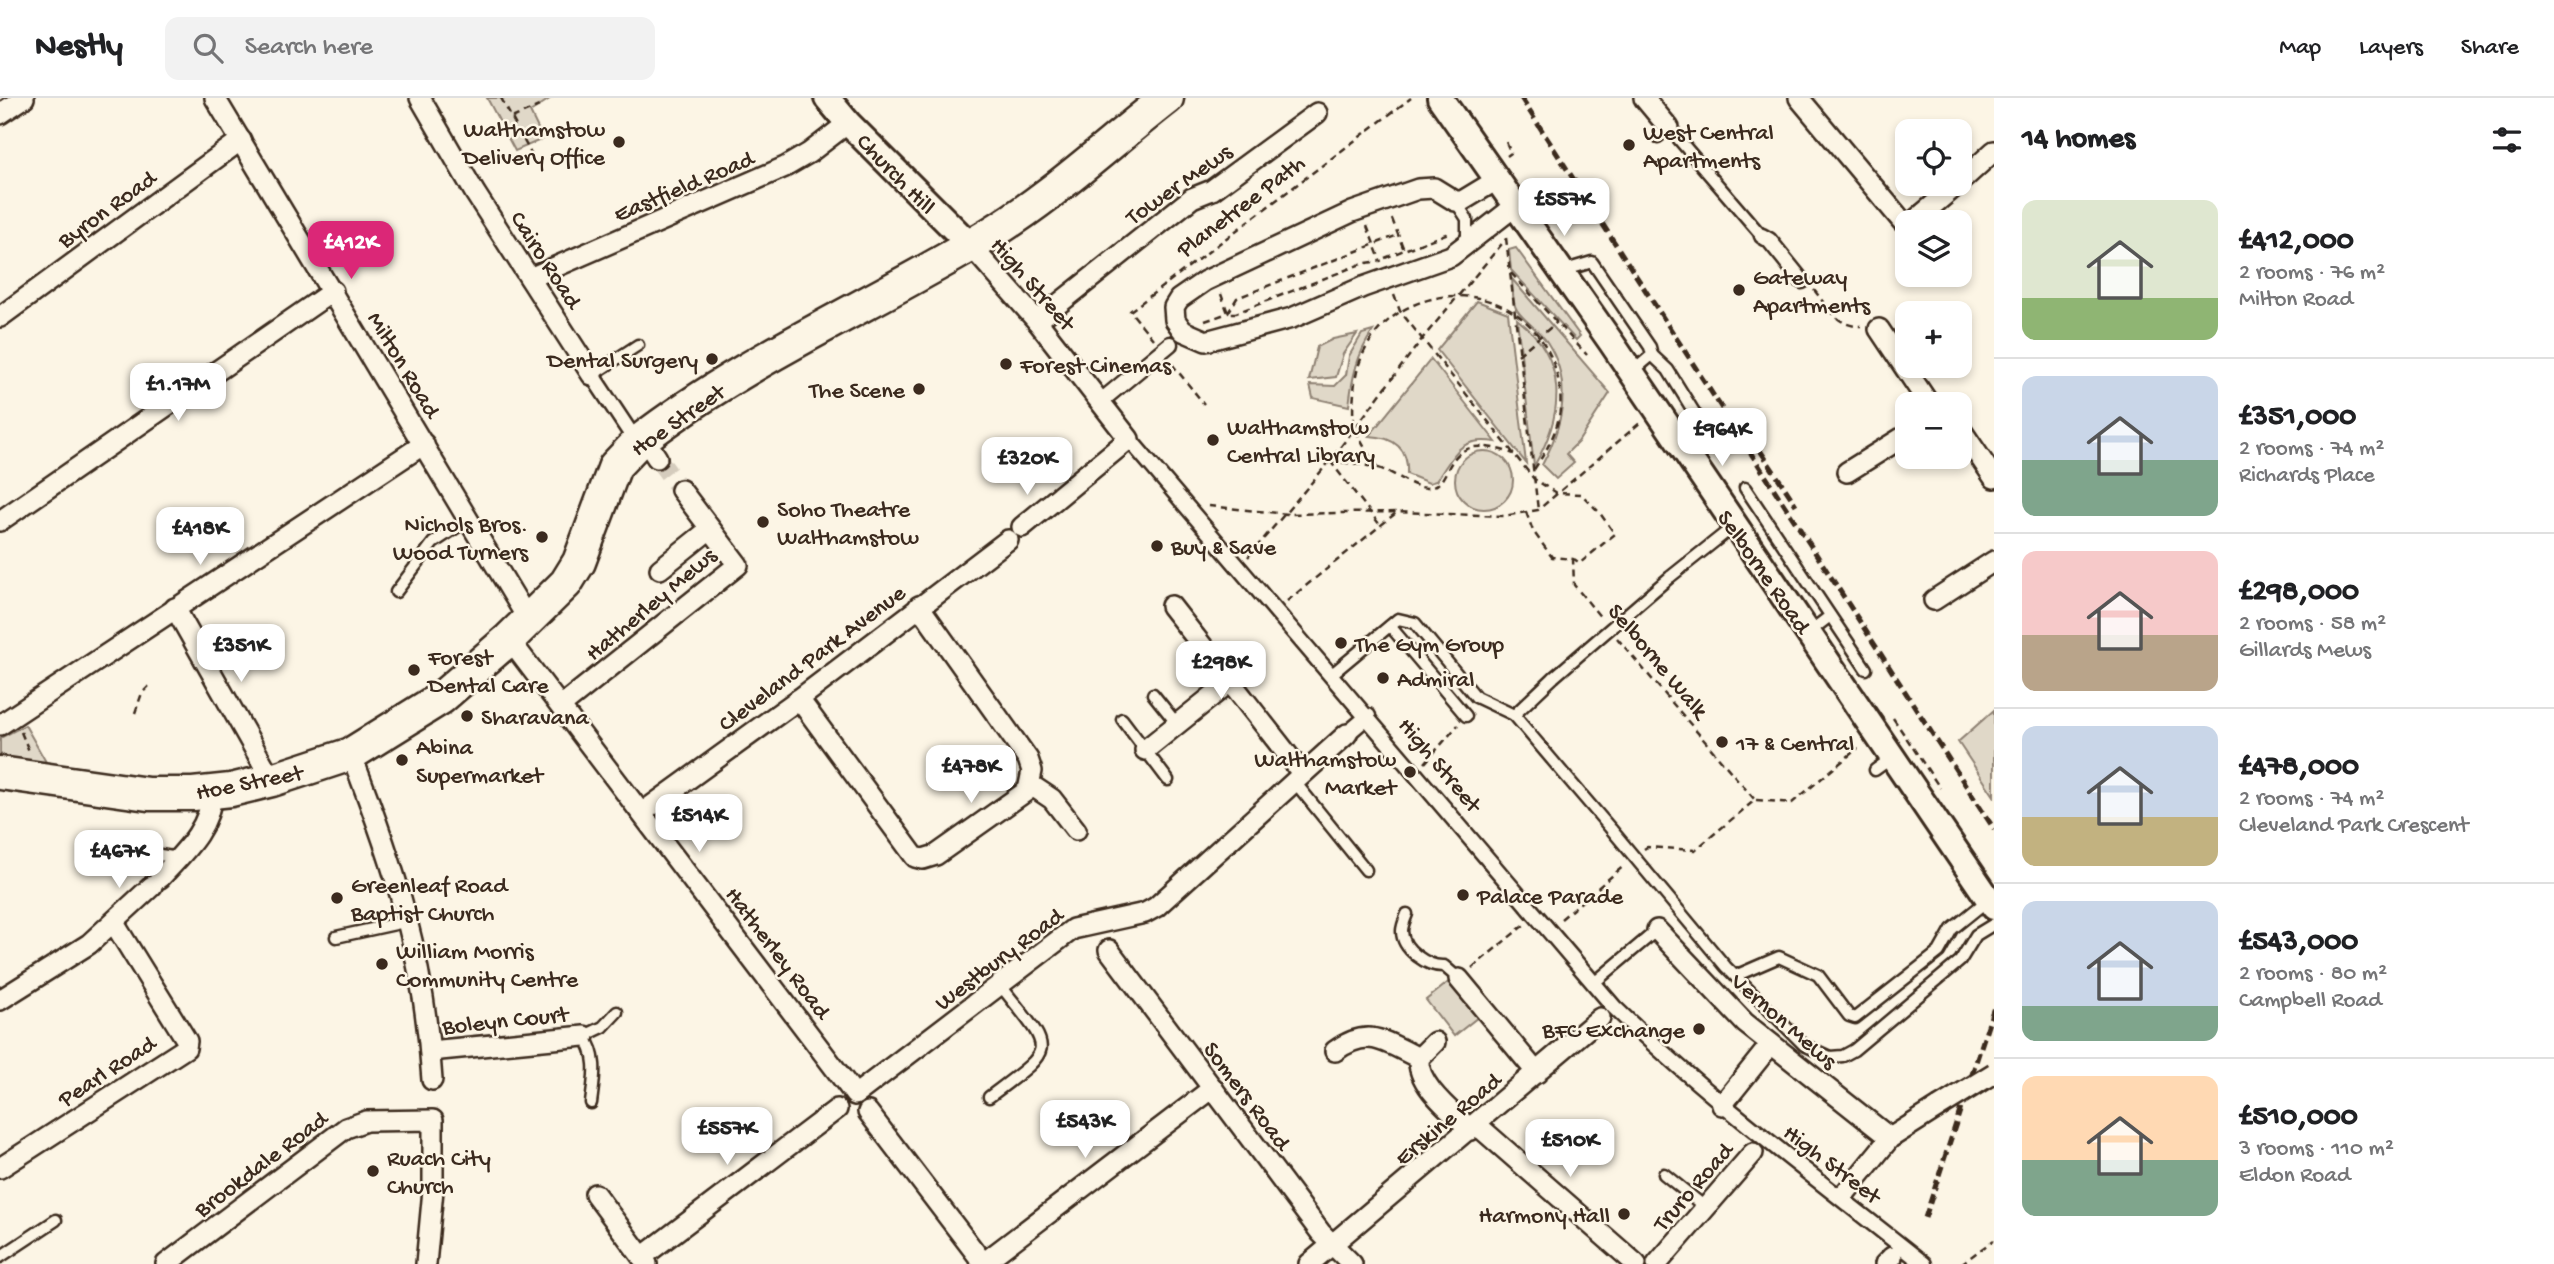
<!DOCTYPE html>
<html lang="en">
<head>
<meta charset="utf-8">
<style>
  :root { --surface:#fff; --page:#f2f2f2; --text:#202124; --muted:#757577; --line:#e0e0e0; --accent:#db2777 }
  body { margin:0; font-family:"Gochi Hand",sans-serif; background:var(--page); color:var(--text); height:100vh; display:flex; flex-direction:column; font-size:26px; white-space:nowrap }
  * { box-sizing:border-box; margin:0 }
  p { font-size:23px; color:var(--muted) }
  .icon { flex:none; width:38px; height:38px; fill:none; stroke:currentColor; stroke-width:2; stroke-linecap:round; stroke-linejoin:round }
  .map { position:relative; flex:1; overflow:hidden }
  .drawer { display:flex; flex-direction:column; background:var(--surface); width:560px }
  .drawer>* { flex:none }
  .buttons { position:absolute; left:1895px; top:21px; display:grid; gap:14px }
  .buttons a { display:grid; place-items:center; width:77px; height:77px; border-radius:14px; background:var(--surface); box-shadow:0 4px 10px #0003; font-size:35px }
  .price { position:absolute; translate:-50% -60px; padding:0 16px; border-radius:14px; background:#fff; color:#222; font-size:23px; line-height:46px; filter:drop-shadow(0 2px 4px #0008) }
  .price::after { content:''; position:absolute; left:50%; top:42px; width:21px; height:16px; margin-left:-10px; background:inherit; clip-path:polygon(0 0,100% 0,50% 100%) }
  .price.current { background:var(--accent); color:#fff }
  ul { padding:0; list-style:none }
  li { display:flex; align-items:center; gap:21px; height:175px; padding:0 28px }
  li+li { border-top:2px solid var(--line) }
  li span { display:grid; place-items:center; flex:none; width:196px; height:140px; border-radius:14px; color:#555 }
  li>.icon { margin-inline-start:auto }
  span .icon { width:84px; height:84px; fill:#fffc; stroke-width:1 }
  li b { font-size:30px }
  h2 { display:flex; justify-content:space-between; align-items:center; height:84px; padding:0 28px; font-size:30px }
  header { display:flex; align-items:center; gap:42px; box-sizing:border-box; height:98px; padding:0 35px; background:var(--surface); border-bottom:2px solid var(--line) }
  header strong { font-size:33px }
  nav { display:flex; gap:38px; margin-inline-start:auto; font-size:24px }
  .search { width:490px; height:63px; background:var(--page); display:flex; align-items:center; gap:18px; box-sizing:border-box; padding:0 24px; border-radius:14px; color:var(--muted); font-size:26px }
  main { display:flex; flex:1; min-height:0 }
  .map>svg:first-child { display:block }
</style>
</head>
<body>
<header>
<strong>Nestly</strong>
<div class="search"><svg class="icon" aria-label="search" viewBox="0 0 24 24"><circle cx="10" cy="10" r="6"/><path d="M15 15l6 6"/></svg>Search here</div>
<nav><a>Map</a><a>Layers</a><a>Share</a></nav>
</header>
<main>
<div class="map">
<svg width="1994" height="1166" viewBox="0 0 1994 1166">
  <rect width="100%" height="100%" fill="#fcf5e5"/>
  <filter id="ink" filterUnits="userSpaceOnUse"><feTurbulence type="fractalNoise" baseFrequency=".0143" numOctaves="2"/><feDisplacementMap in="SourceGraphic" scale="14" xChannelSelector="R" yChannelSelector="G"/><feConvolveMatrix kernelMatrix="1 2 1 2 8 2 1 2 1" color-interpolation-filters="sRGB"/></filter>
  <g filter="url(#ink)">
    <!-- green -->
    <g fill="#e0d8c8" stroke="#8e8173" stroke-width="2">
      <polygon points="487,0 551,0 530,14 543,41 515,53"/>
      <polygon points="1516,150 1580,238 1576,242 1511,172 1509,152"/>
      <path d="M1512 181 1610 295 1578 344 1566 356 1574 365 1556 381 1542 367C1563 328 1573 284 1547 244 1538 231 1525 224 1517 212 1512 206 1513 189 1512 181Z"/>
      <polygon points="1477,203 1508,215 1526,365 1437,252"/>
      <path d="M1517 221C1569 261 1564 317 1534 368Z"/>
      <path d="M1373 233C1357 256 1352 280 1349 308L1313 300 1310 287 1335 288 1346 277 1349 258 1362 236Z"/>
      <polygon points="1357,236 1343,256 1336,279 1309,282 1317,249 1333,241"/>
      <path d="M1431 261 1496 344C1458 338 1455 357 1436 383L1429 385 1407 376C1409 351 1394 339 1369 338Z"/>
      <circle cx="1484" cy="382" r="29"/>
      <polygon points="1994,612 1994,698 1958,644"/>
      <polygon points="25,627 50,671 0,656 0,640"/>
      <polygon points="1455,879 1483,915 1454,938 1426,902"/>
    </g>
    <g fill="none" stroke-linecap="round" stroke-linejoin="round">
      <!-- minor-tunnel -->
      <polyline stroke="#d5ccbd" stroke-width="19" stroke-dasharray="19 10" stroke-linecap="butt" points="657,360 681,392"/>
      <defs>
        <g id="service">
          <polyline points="1658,39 1669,30 1762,138"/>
          <polyline points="1456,104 1467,121 1467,141"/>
          <polyline points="1562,173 1592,164 1650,249 1652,257 1631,275"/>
          <polyline points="1652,257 1668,272 1715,348"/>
          <polyline points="592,277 638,247"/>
          <polyline points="1745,390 1866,571"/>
          <polyline points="1670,479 1734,428"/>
          <polyline points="396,494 433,445 469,421"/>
          <polyline points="1390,528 1466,618"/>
          <polyline points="1808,535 1830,518"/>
          <polyline points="1332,576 1398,521 1415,525 1476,599 1514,617"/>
          <polyline points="1554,579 1514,617 1564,676"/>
          <polyline points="1153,596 1177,626"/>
          <polyline points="1122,621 1168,682"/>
          <polyline points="1875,672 1893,659"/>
          <polyline points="1294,683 1366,772"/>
          <polyline points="1611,731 1726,869 1804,947 1830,959 1843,958 1854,952 1960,863 1976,837 1994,826"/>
          <polyline points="119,750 178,760"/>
          <path d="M1407 816C1405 821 1402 828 1402 833 1402 852 1428 869 1444 868L1459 881"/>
          <polyline points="336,839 409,823"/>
          <polyline points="1735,878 1779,859 1818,877 1849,918 1855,920 1939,854 1952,831 1988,802"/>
          <polyline points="1594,885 1657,832"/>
          <path d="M989 999C1058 947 1054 956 1001 888"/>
          <path d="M591 1005C594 980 599 959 584 938L603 929 617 914"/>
          <polyline points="1664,1076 1706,1110"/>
          <polyline points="0,1159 56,1122"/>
        </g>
        <g id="pedestrian">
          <polyline points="1762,138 1769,142 1802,183"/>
          <polyline points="592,277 637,345"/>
          <polyline points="1100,304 1170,246"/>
          <path d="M1129 341 1614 909C1711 1003 1819 1082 1924 1166"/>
          <polyline points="1347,636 1368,618"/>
        </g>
        <g id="minor">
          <polyline points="215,0 529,523"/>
          <polyline points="420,0 475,95 592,277"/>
          <polyline points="1644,0 1669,30"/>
          <polyline points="1799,0 1902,123 1908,126"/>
          <polyline points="0,16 24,0"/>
          <polyline points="1495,83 1462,103 1455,103 1434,90 1418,91 1352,114 1205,183 1179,201 1174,209 1175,222 1183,233 1206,243 1292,220 1363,189 1451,158 1514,109"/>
          <polyline points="1960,84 1994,53"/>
          <polyline points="1913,124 1958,86"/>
          <polyline points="970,147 1037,223 1129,341 1022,429"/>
          <polyline points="530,180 785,69 809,55 848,25"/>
          <polyline points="0,219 241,42"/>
          <polyline points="1037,223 1192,100 1212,92 1317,15"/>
          <polyline points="1879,231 1929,306"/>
          <polyline points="1960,330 1994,380"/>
          <polyline points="644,340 657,360"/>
          <polyline points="1847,374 1908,336"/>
          <polyline points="0,423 333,193"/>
          <polyline points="660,471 710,431"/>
          <polyline points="1934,502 1994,463"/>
          <polyline points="1171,508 1302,675"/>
          <polyline points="175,510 272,682"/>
          <polyline points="509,541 855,997 1073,831 1145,815 1156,809 1347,636"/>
          <polyline points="799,601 915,759 923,761 936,757 1028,692 1032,673 1028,661 919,508"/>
          <polyline points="561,608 738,467 681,392"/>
          <polyline points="0,627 424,346"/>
          <polyline points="1145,652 1231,583"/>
          <path d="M351 656C395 768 425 862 432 982"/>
          <polyline points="1031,687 1052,701 1076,732"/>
          <polyline points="643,714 799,601 1008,442"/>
          <path d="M160 780C184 754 210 731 212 695"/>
          <polyline points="1657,832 1745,925 1890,1040"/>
          <polyline points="1109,852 1321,1135 1352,1166"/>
          <polyline points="1459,881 1537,975"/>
          <polyline points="0,902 89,846 152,788"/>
          <path d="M1435 944 1419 960C1416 987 1454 1015 1471 1032"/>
          <polyline points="430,953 584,938"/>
          <path d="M1335 953C1369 928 1385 944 1419 960"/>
          <polyline points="1722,1007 1771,946"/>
          <polyline points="868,1014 984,1166"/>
          <polyline points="1477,1027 1636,1166"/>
          <polyline points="0,1070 186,950 187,943 114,825"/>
          <polyline points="1846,1094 1890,1040 1939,1009"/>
          <polyline points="595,1096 647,1166"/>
          <polyline points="642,1159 837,1011"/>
          <polyline points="166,1166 346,1030 366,1023 433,1022 433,1092 426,1166"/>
          <polyline points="982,1166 1213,990"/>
          <polyline points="1309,1166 1600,920"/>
          <polyline points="1657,1166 1753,1055"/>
          <polyline points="1885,1166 1892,1159"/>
        </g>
        <g id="tertiary">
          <polyline points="827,0 848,25 970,147"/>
          <polyline points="1440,0 1611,244 1994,809"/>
        </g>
        <path id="primary" d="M0 675 148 696H193L231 692 272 682 351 656 441 600 509 541 566 485 579 464 615 368 637 345C745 261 873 207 990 136 1053 98 1109 45 1167 0"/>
      </defs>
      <!-- service casing -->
      <use href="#service" stroke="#3b2a1e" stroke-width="15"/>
      <!-- pedestrian casing -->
      <use href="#pedestrian" stroke="#3b2a1e" stroke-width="19"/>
      <!-- minor casing -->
      <use href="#minor" stroke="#3b2a1e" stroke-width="24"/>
      <!-- tertiary casing -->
      <use href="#tertiary" stroke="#3b2a1e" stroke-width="30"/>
      <!-- primary casing -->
      <use href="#primary" stroke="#3b2a1e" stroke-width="37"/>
      <!-- path -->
      <g stroke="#3b2a1e" stroke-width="2.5" stroke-dasharray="7 5" stroke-linecap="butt">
        <polyline points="501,0 537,67"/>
        <polyline points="512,20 539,8"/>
        <polyline points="1506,44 1511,55 1507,58"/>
        <polyline points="1392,121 1404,152 1451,134"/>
        <polyline points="1367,128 1381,164"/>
        <polyline points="1506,140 1538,412"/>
        <polyline points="1385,160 1404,152"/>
        <polyline points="1511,175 1587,257"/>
        <path d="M1814 192C1828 209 1837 229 1861 228"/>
        <polyline points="1221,196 1228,215 1236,215 1361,166 1379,163"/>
        <polyline points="1394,197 1400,213 1534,381 1556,395 1581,396 1599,414 1615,436 1580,465 1574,461"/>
        <polyline points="1205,223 1228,215 1237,200 1398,137"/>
        <polyline points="1153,241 1130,213 1411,0"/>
        <polyline points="1518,257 1557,224"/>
        <polyline points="1172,266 1204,306"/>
        <path d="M1330 363C1345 365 1363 366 1378 370 1394 374 1411 389 1427 390 1457 390 1437 328 1514 356"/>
        <polyline points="1330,363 1380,427"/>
        <path d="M1377 369C1370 358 1361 345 1356 332 1352 321 1353 307 1354 295 1359 184 1513 161 1553 264 1569 308 1558 336 1533 373"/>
        <polyline points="1209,408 1287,416 1397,414 1504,418 1538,412 1641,324"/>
        <polyline points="1526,414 1533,433 1552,459 1573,461 1574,487 1602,521"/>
        <polyline points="1248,459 1330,363 1422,241 1506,141"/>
        <polyline points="1287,503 1396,415"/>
        <polyline points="1617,540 1755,702 1695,752 1647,749 1644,751"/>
        <polyline points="135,615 142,595 149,588"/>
        <polyline points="1893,620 1940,690"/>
        <polyline points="21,634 29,653"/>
        <polyline points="1425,665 1458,627"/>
        <polyline points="1756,702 1792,705 1858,650"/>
        <polyline points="1561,821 1625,767"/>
        <polyline points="1472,870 1524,827"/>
        <polyline points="1961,1166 1994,1142"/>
      </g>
      <!-- service -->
      <use href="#service" stroke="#fcf5e5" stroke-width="10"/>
      <!-- pedestrian -->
      <use href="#pedestrian" stroke="#fcf5e5" stroke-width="14"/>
      <!-- minor -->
      <use href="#minor" stroke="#fcf5e5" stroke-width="19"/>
      <!-- tertiary -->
      <use href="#tertiary" stroke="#fcf5e5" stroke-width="24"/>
      <!-- primary -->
      <use href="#primary" stroke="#fcf5e5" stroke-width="32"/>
      <!-- rail -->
      <g stroke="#3b2a1e" stroke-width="5" stroke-dasharray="10 5" stroke-linecap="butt">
        <polyline points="1521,0 1994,731"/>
        <polyline points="1744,328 1796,407"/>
        <polyline points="1925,1120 1994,909"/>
      </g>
      <defs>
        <g id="service-bridge">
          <polyline points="1554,579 1670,479"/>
          <polyline points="1564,676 1611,731"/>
        </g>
        <polyline id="minor-bridge" points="1939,1009 1994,975"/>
      </defs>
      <!-- service-bridge casing -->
      <use href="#service-bridge" stroke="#3b2a1e" stroke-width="15" stroke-linecap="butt"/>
      <!-- minor-bridge casing -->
      <use href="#minor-bridge" stroke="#3b2a1e" stroke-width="24" stroke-linecap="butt"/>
      <!-- service-bridge -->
      <use href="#service-bridge" stroke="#fcf5e5" stroke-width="10"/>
      <!-- minor-bridge -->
      <use href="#minor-bridge" stroke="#fcf5e5" stroke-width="19"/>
    </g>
  </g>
  <!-- markers -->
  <g fill="#3b2a1e" stroke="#fcf5e5" stroke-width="2.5">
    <circle cx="619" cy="44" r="7"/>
    <circle cx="1629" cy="47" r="7"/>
    <circle cx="1739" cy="192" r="7"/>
    <circle cx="712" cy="261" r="7"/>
    <circle cx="1006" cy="266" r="7"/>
    <circle cx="919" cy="291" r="7"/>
    <circle cx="1213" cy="342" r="7"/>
    <circle cx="763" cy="424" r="7"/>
    <circle cx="542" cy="439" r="7"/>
    <circle cx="1157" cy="448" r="7"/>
    <circle cx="1341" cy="545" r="7"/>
    <circle cx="414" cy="572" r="7"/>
    <circle cx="1383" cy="580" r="7"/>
    <circle cx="467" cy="618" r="7"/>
    <circle cx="1722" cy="644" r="7"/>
    <circle cx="402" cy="662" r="7"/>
    <circle cx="1410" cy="674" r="7"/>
    <circle cx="1463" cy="797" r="7"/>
    <circle cx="337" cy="800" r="7"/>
    <circle cx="382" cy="866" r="7"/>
    <circle cx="1699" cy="931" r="7"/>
    <circle cx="373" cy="1073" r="7"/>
    <circle cx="1624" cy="1116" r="7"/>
  </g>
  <g text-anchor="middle" stroke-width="5" stroke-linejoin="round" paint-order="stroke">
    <!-- poi labels -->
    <g font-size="24" fill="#3b2a1e" stroke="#fcf5e5" text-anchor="start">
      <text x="605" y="38" text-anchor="end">Walthamstow<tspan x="605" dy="28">Delivery Office</tspan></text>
      <text x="1643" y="41">West Central<tspan x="1643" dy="28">Apartments</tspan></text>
      <text x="1753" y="186">Gateway<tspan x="1753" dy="28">Apartments</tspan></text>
      <text x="698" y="269" text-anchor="end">Dental Surgery</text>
      <text x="1020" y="274">Forest Cinemas</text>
      <text x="905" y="299" text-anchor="end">The Scene</text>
      <text x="1227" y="336">Walthamstow<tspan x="1227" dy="28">Central Library</tspan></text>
      <text x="777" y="418">Soho Theatre<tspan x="777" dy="28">Walthamstow</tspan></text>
      <text x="528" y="433" text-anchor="end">Nichols Bros.<tspan x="528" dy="28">Wood Turners</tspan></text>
      <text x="1171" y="456">Buy &amp; Save</text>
      <text x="1355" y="553">The Gym Group</text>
      <text x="428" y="566">Forest<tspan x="428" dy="28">Dental Care</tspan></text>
      <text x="1397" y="588">Admiral</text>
      <text x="481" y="626">Sharavana</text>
      <text x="1736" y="652">17 &amp; Central</text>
      <text x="416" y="656">Abina<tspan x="416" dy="28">Supermarket</tspan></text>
      <text x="1396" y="668" text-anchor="end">Walthamstow<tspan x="1396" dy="28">Market</tspan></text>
      <text x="351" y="794">Greenleaf Road<tspan x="351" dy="28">Baptist Church</tspan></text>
      <text x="1477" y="805">Palace Parade</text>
      <text x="396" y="860">William Morris<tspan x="396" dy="28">Community Centre</tspan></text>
      <text x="1685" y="939" text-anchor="end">BFC Exchange</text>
      <text x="387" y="1067">Ruach City<tspan x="387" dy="28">Church</tspan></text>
      <text x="1610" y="1124" text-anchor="end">Harmony Hall</text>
    </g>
    <!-- street labels -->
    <g font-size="24" fill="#3b2a1e" stroke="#fcf5e5">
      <text transform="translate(897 75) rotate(46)" y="8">Church Hill</text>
      <text transform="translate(1178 85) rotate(-35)" y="8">Tower Mews</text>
      <text transform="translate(683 87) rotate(-23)" y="8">Eastfield Road</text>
      <text transform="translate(1240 107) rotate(-37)" y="8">Planetree Path</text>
      <text transform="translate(106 110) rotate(-36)" y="8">Byron Road</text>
      <text transform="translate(547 161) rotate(57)" y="8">Cairo Road</text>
      <text transform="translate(1034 185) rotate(49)" y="8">High Street</text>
      <text transform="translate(405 266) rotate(59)" y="8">Milton Road</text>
      <text transform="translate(677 321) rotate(-35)" y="8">Hoe Street</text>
      <text transform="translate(1765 473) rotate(55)" y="8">Selborne Road</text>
      <text transform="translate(650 505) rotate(-40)" y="8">Hatherley Mews</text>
      <text transform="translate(811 559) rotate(-37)" y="8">Cleveland Park Avenue</text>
      <text transform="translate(1659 562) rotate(50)" y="8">Selborne Walk</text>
      <text transform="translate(1441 666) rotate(50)" y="8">High Street</text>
      <text transform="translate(249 683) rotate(-11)" y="8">Hoe Street</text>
      <text transform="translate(779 854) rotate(53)" y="8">Hatherley Road</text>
      <text transform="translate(998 860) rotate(-37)" y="8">Westbury Road</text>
      <text transform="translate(505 921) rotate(-6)" y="8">Boleyn Court</text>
      <text transform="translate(1785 922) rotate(41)" y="8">Vernon Mews</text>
      <text transform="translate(106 972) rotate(-33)" y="8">Pearl Road</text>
      <text transform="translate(1248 997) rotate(53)" y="8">Somers Road</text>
      <text transform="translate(1447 1020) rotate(-40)" y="8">Erskine Road</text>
      <text transform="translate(260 1065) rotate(-37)" y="8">Brookdale Road</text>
      <text transform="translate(1833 1065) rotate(37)" y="8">High Street</text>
      <text transform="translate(1692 1088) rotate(-49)" y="8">Truro Road</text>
    </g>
  </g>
</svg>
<div class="buttons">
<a><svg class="icon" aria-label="locate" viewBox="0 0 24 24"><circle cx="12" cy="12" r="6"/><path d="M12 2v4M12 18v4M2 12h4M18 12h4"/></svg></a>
<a><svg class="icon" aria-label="layers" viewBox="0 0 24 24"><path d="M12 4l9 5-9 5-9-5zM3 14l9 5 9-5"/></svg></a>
<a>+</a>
<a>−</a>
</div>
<b class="price" style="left:1564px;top:140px">£557K</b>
<b class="price current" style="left:351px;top:183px">£412K</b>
<b class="price" style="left:178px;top:325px">£1.17M</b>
<b class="price" style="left:1722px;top:370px">£964K</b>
<b class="price" style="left:1027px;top:399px">£320K</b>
<b class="price" style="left:200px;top:469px">£418K</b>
<b class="price" style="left:241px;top:586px">£351K</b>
<b class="price" style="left:1221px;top:603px">£298K</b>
<b class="price" style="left:971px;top:707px">£478K</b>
<b class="price" style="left:699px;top:756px">£514K</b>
<b class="price" style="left:119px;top:792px">£467K</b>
<b class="price" style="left:1085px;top:1062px">£543K</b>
<b class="price" style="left:727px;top:1069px">£557K</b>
<b class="price" style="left:1570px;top:1081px">£510K</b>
</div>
<section class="drawer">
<h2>14 homes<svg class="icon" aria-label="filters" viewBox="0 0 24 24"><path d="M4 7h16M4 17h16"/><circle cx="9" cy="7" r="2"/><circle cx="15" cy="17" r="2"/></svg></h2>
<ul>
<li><span style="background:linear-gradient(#dfe7d0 70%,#8fb573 0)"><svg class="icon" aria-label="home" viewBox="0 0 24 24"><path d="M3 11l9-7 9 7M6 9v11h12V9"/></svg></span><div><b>£412,000</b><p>2 rooms · 76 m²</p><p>Milton Road</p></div></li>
<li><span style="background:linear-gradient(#c9d6e8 60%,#7fa58c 0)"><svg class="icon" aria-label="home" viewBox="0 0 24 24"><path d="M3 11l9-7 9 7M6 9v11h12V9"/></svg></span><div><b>£351,000</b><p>2 rooms · 74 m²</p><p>Richards Place</p></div></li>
<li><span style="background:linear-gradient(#f6c9c9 60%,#b9a48a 0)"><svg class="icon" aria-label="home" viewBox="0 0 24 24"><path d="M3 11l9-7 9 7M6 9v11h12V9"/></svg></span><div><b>£298,000</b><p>2 rooms · 58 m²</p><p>Gillards Mews</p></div></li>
<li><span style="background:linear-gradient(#c9d6e8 65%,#c2b280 0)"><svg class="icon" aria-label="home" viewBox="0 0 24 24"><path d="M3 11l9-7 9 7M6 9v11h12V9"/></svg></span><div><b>£478,000</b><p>2 rooms · 74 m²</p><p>Cleveland Park Crescent</p></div></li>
<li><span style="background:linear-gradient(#c9d6e8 75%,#7fa58c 0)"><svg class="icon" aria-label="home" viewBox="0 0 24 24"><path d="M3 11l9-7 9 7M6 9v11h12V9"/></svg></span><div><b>£543,000</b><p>2 rooms · 80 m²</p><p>Campbell Road</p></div></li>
<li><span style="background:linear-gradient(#ffd9b3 60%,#7fa58c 0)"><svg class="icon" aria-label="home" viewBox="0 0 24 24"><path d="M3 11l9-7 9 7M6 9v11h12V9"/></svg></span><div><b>£510,000</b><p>3 rooms · 110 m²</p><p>Eldon Road</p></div></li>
</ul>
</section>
</main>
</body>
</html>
